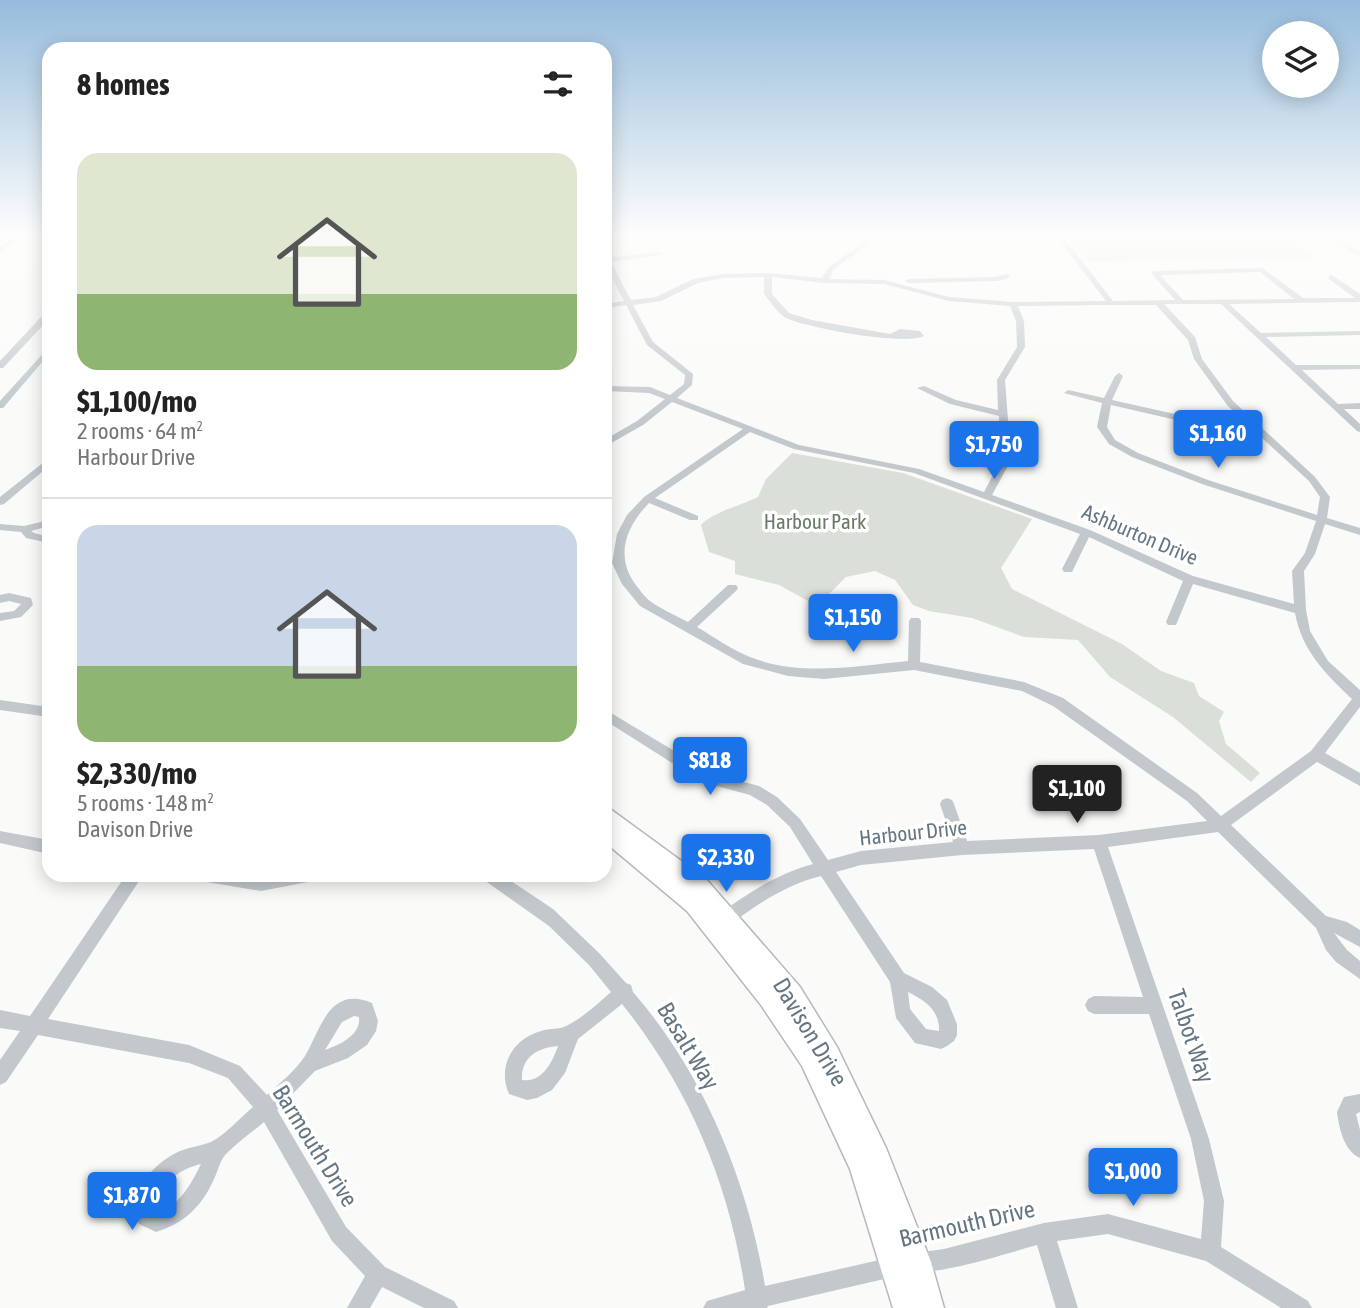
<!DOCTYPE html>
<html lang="en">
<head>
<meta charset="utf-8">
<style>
  :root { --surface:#fff; --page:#f2f2f2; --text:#222; --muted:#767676; --line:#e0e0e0; --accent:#1a73e8 }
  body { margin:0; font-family:"Asap Condensed",sans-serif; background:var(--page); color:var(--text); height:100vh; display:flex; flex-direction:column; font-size:26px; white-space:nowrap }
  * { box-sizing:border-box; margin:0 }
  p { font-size:23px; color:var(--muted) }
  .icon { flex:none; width:38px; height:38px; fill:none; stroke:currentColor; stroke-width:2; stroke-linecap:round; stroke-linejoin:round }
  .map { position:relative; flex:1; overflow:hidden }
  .drawer { position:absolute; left:42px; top:42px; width:570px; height:840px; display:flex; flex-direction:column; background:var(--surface); border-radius:21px; box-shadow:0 4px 18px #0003 }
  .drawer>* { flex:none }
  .buttons { position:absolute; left:1262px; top:21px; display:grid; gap:14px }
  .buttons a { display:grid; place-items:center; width:77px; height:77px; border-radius:50%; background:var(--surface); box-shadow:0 4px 18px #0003; font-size:35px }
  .price { position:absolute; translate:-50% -60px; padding:0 16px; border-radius:7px; background:var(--accent); color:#fff; font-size:23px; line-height:46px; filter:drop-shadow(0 2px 4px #0008) }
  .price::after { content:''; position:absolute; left:50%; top:42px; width:21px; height:16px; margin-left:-10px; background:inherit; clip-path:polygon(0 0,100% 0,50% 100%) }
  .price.active { background:#222; color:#fff }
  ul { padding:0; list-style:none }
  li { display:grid; align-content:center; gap:14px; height:371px; padding:0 35px }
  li+li { border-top:2px solid var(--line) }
  li span { display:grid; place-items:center; height:217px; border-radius:21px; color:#555 }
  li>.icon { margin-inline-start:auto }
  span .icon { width:126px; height:126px; fill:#fffc; stroke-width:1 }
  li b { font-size:30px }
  h2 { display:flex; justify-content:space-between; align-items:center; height:84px; padding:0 35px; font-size:30px }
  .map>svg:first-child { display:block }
</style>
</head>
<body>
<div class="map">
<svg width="1360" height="1308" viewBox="0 0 1360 1308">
  <rect width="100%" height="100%" fill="#fafaf8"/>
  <!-- built -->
  <polygon fill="#e8e9e9" points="1067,237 1290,237 1319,257 1090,262"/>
  <!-- green -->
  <path fill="#dadfd7" d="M792 453 903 473 1032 519 1001 568 1012 589 1122 644 1161 671 1194 683 1199 696 1224 712 1219 721 1226 744 1260 773 1251 782 1173 717 1110 677 1078 640 1024 637 972 618 929 611 913 605 895 580 875 571 846 577 825 598 808 601 779 585 735 574V561L709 552 701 525C711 513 742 505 758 497L766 479Z"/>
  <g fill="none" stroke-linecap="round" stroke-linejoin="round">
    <!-- canal -->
    <polygon fill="#bbc7cb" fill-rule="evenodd" points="49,348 49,354 3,408 0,408 0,401 47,349"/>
    <defs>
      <polygon id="major" points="606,806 706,879 800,987 837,1047 886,1148 931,1262 944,1308 893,1308 850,1169 802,1066 761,1005 687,911 606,843"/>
    </defs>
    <!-- major casing -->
    <use href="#major" stroke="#b5babe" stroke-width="3"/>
    <!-- minor -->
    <g fill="#c3c8cc" fill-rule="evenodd">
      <polygon points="12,237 19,237 0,252 0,247"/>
      <path d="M872 237H879L834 269 829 279 884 280 949 297 1013 302 1106 301 1057 237H1063L1113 301 1175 300 1152 274V272L1154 271 1262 268 1303 298H1355L1329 279V275H1332L1360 294V302L1229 304 1261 333 1360 331V335L1266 337 1296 365H1360V369L1302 370 1338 404 1360 403V409H1344L1360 424V432L1357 431 1221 304H1164L1195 337 1202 359 1233 401 1315 477 1330 497 1327 518 1360 528V535L1325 524 1315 554 1304 571 1306 610 1310 631 1328 661 1360 690V707L1325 753 1360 773V786L1317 762 1231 825 1326 916 1347 922 1360 930V947L1334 933 1347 950 1360 961V979L1336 962 1326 950 1316 928 1218 832 1108 847 1209 1139 1224 1201 1221 1247 1308 1301 1312 1308H1281L1206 1261 1108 1234 1057 1241 1078 1308H1056L1037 1245C1011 1252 930 1279 908 1270L907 1268 904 1273 897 1276 768 1306 767 1308H703L707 1301 745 1290C730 1186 689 1087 622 1004L578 1039 565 1073 552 1090 537 1098 527 1100 509 1094C497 1067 512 1039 541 1031 550 1028 560 1030 568 1025 584 1017 598 1003 611 992L589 965 549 926 484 880 481 875H502L553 909 600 954 626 983 631 985 633 992C703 1072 748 1182 765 1286L897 1256 904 1259 905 1261 908 1256 915 1253 944 1249 1044 1223 1108 1214 1201 1239 1204 1201 1191 1139 1149 1014H1094L1088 1011 1085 1005 1088 999 1094 996 1143 997 1094 849 962 855 861 865 836 872 904 973 932 987 947 1000 957 1024V1035L954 1041 947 1046 941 1049 915 1043 896 1018 890 982 821 876C785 885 758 904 728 926L722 929 716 926 714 921 716 916C747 894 776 874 813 864L790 827 767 805 750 795 702 782 606 721V710L711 773 759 786 777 797 800 819 828 860 861 851 953 842 940 804 942 800 947 798 952 800 954 804 967 841 1099 835 1207 821 1187 801 1053 706 1022 691 914 670 824 679 788 676 743 664 640 606 622 584 612 563 617 534 627 515 644 497 743 429 672 402 643 425 606 446V439L637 421 665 399 649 393 606 391V386L650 387 670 395 684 384 685 375 647 345 626 305 606 308V304L624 301 606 266V258L661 252 664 254 611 262 631 300 656 297 693 279 723 274 768 273 822 278 829 267ZM1260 272 1294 299 1183 300 1160 275ZM764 277V294C771 302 777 313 786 318 807 328 905 346 924 336L920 331 900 329 890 334 812 320 789 313 772 294V277L824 283 884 284 949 301 1010 306 1016 321 1017 347 997 380 998 410 956 400 924 386 917 388 950 404 999 416 1001 460 984 492 919 469 799 445 677 398 692 385 693 374 653 342 633 305 661 301 698 283 723 278ZM1109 305H1156L1188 340 1194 359 1227 405 1244 421 1211 422 1112 400 1123 376 1119 373 1115 376 1104 398 1068 390 1064 393 1102 403 1097 427 1109 444 1132 457 1202 484 1316 521 1305 553 1292 571 1294 604 1193 576 1090 530 992 495 1011 460 1005 380 1025 347 1024 321 1018 306ZM1111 405 1211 428 1249 426 1309 481 1320 497 1317 515 1208 480 1138 453 1115 440 1107 427ZM750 432 794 449 914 473 1080 534 1062 569 1064 572H1072L1089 537 1183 581 1166 622 1168 625H1176L1193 584 1295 613C1302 651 1325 673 1352 699L1311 751 1221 816 1197 793 1063 698 1024 682 920 662 921 621 919 618H911L909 621 908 661C856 666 800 677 750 657 732 650 714 637 697 627L736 591 738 588 736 585H728L688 622C675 615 661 609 650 601 646 598 642 593 639 589 614 559 624 529 649 503L690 520H698V516L655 498ZM908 992C924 1000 940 1010 939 1031L926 1029 910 1009ZM558 1046C552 1063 542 1083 522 1080 521 1057 537 1048 558 1046Z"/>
      <polygon points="1326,237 1333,237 1360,251 1360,256"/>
      <polygon points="1006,274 1010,276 1009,278 997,281 909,283 905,281 909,279 996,277"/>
      <polygon points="49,316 49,321 46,322 3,368 0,368 0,361 40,318"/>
      <polygon points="49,458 49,466 4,504 0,505 0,497"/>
      <polygon points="49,520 49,526 31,531 34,533 49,537 49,543 26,538 21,532 0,530 0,524 24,526"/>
      <polygon points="9,593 31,598 33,605 21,617 0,621 0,613 14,611 21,604 9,601 0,603 0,595"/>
      <polygon points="0,700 49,707 49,717 0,710"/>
      <polygon points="0,831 49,840 49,854 0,843"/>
      <path d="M126 875H143L48 1019 189 1045 240 1066 267 1095C280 1083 295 1071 305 1056 321 1029 329 985 372 1003L378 1021 376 1031 367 1045 348 1058 315 1071 277 1110 346 1227 385 1267 454 1301 458 1308H424L382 1287 370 1308H347L365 1276 332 1241 264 1122C251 1133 237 1143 226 1154 220 1160 218 1171 214 1179 202 1206 185 1223 156 1232L139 1224C126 1193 153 1163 180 1151 190 1147 201 1146 211 1142 226 1134 240 1118 253 1107L228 1078 189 1063 38 1035 6 1082 0 1085V1060L20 1031 0 1028V1010L30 1016ZM354 1016 359 1017C361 1035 341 1044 325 1050L342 1022ZM201 1164C192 1182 178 1210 155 1211 155 1186 179 1169 201 1164Z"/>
      <polygon points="199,875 249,875 261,877 271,875 316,875 313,880 308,882 261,891 207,882 202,880"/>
      <path d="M1360 1094V1112L1356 1114 1360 1130V1158C1344 1151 1339 1128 1337 1112L1344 1097Z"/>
    </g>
    <!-- major -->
    <use href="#major" fill="#fff" fill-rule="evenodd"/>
  </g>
  <!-- sky -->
  <linearGradient id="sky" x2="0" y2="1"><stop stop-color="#96bcdc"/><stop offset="0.56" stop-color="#fdfdfc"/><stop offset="1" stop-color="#fdfdfc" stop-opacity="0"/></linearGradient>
  <rect width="1360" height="420" fill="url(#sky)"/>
  <g text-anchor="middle" stroke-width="7" stroke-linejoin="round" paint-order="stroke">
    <!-- park labels -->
    <g font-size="21" fill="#687a64" stroke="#fff">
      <text x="815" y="529">Harbour Park</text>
    </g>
    <!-- street labels -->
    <g font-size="21" fill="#657683" stroke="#fff">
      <text transform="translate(1140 535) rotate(23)" y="7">Ashburton Drive</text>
      <text transform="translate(913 833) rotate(-6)" y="7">Harbour Drive</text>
    </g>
    <!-- near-street labels -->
    <g font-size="24" fill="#657683" stroke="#fff">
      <text transform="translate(810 1032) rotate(59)" y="8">Davison Drive</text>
      <text transform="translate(1191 1036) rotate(71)" y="8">Talbot Way</text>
      <text transform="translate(688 1046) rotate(59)" y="8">Basalt Way</text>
      <text transform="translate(315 1146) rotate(58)" y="8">Barmouth Drive</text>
      <text transform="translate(967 1224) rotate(-13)" y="8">Barmouth Drive</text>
    </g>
  </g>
</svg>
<div class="buttons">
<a><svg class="icon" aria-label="layers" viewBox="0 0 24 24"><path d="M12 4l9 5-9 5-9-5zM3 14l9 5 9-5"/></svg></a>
</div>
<b class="price" style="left:1218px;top:470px">$1,160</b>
<b class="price" style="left:994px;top:481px">$1,750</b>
<b class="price" style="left:853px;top:654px">$1,150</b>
<b class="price" style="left:710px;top:797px">$818</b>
<b class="price active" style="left:1077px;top:825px">$1,100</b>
<b class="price" style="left:726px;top:894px">$2,330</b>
<b class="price" style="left:1133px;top:1208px">$1,000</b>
<b class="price" style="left:132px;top:1232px">$1,870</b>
<section class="drawer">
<h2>8 homes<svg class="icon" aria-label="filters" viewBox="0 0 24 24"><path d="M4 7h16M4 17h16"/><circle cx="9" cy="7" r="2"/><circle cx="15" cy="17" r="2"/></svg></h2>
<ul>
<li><span style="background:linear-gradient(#dfe7d0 65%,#8fb573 0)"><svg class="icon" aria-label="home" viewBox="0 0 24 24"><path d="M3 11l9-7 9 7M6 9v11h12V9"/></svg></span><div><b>$1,100/mo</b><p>2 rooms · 64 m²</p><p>Harbour Drive</p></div></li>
<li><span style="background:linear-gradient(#c9d6e8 65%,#8fb573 0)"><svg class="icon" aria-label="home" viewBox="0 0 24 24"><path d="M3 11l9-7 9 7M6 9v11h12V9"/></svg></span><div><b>$2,330/mo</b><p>5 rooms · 148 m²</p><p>Davison Drive</p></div></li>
</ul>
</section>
</div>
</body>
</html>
